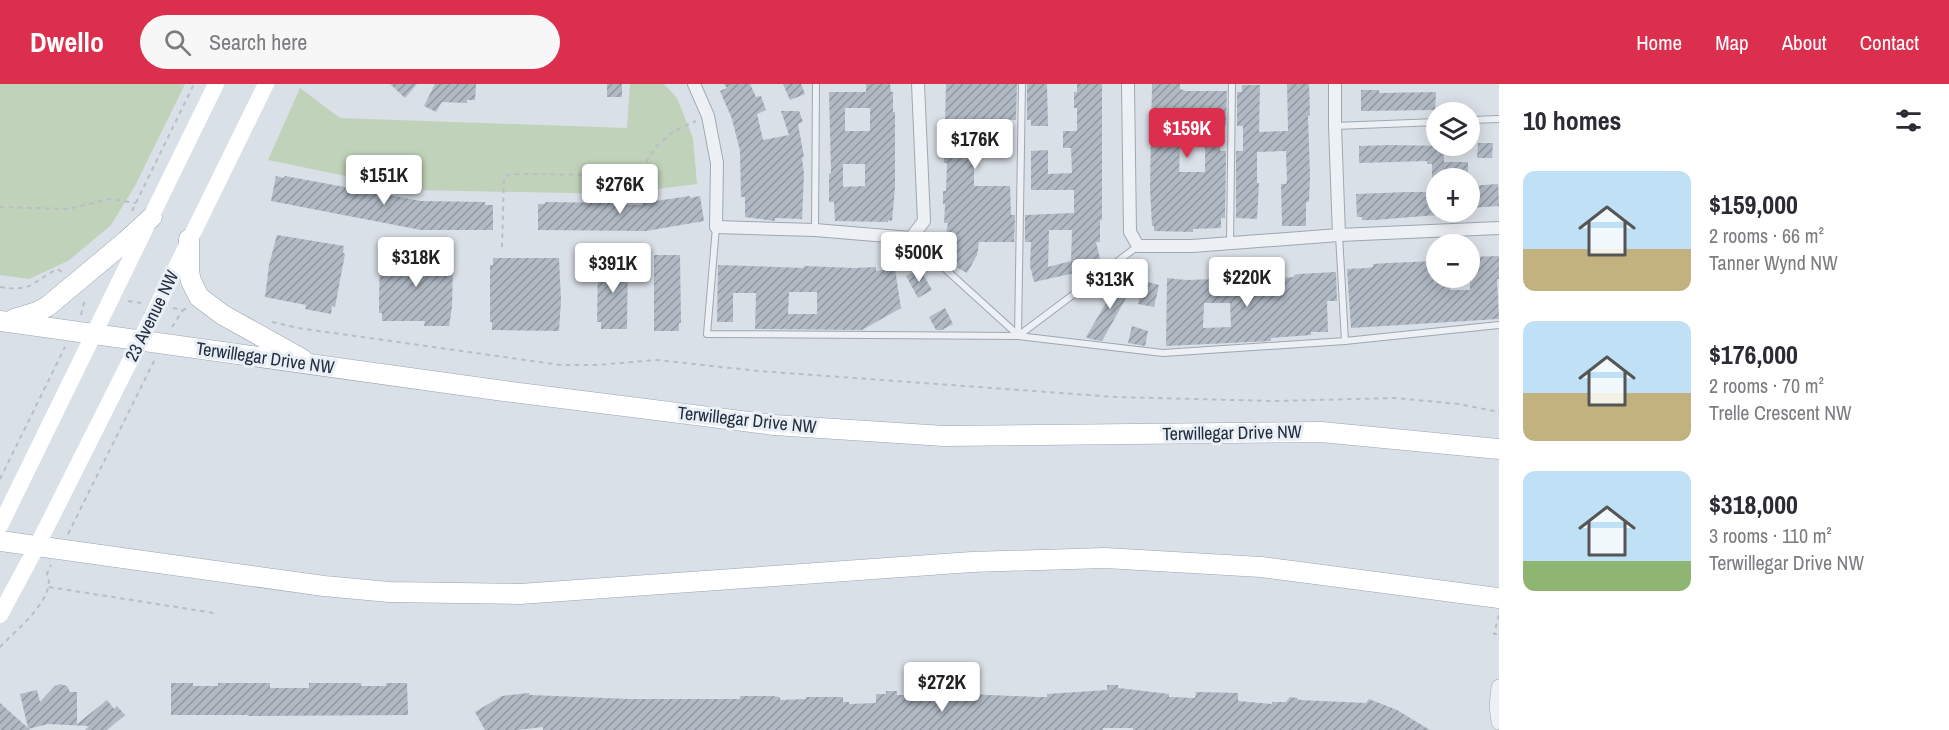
<!DOCTYPE html>
<html lang="en">
<head>
<meta charset="utf-8">
<style>
  :root { --surface:#fff; --page:#f7f7f7; --text:#2b2b33; --muted:#7c7c81; --accent:#dc2f4e }
  body { margin:0; font-family:"Archivo Narrow",sans-serif; background:var(--page); color:var(--text); height:100vh; display:flex; flex-direction:column; font-size:22px; white-space:nowrap }
  * { box-sizing:border-box; margin:0 }
  p { font-size:20px; color:var(--muted) }
  .icon { flex:none; width:33px; height:33px; fill:none; stroke:currentColor; stroke-width:2; stroke-linecap:round; stroke-linejoin:round }
  .map { position:relative; flex:1; overflow:hidden }
  .details { display:flex; flex-direction:column; background:var(--surface); width:450px }
  .details>* { flex:none }
  .buttons { position:absolute; left:1426px; top:18px; display:grid; gap:12px }
  .buttons a { display:grid; place-items:center; width:54px; height:54px; border-radius:50%; background:var(--surface); box-shadow:0 3px 15px #0003; font-size:30px }
  .price { position:absolute; translate:-50% -51px; padding:0 14px; border-radius:6px; background:#fff; color:#222; font-size:20px; line-height:39px; filter:drop-shadow(0 2px 3px #0008) }
  .price::after { content:''; position:absolute; left:50%; top:36px; width:18px; height:14px; margin-left:-9px; background:inherit; clip-path:polygon(0 0,100% 0,50% 100%) }
  .price.active { background:var(--accent); color:#fff }
  ul { padding:0; list-style:none }
  li { display:flex; align-items:center; gap:18px; height:150px; padding:0 24px }
  li span { display:grid; place-items:center; flex:none; width:168px; height:120px; border-radius:12px; color:#555 }
  li>.icon { margin-inline-start:auto }
  span .icon { width:72px; height:72px; fill:#fffc; stroke-width:1 }
  li b { font-size:26px }
  h2 { display:flex; justify-content:space-between; align-items:center; height:72px; padding:0 24px; font-size:26px }
  header { display:flex; align-items:center; gap:36px; box-sizing:border-box; height:84px; padding:0 30px; background:var(--accent); color:#fff }
  header strong { font-size:28px }
  nav { display:flex; gap:33px; margin-inline-start:auto; font-size:21px }
  .search { width:420px; height:54px; background:var(--page); display:flex; align-items:center; gap:15px; box-sizing:border-box; padding:0 21px; border-radius:33px; color:var(--muted); font-size:22px }
  main { display:flex; flex:1; min-height:0 }
  .map>svg:first-child { display:block }
</style>
</head>
<body>
<header>
<strong>Dwello</strong>
<div class="search"><svg class="icon" aria-label="search" viewBox="0 0 24 24"><circle cx="10" cy="10" r="6"/><path d="M15 15l6 6"/></svg>Search here</div>
<nav><a>Home</a><a>Map</a><a>About</a><a>Contact</a></nav>
</header>
<main>
<div class="map">
<svg width="1499" height="646" viewBox="0 0 1499 646">
  <defs>
    <pattern id="building-hatch" width="6" height="6" patternUnits="userSpaceOnUse" patternTransform="scale(1.5)"><rect width="6" height="6" fill="#b1b9c4"/><path d="M-1 1l2-2M0 6l6-6M5 7l2-2" fill="none" stroke="#9097a1"/></pattern>
  </defs>
  <rect width="100%" height="100%" fill="#dae0e7"/>
  <!-- green -->
  <g fill="#c1d2ba">
    <polygon points="0,0 185,0 135,102 111,141 68,177 29,195 0,191"/>
    <polygon points="630,0 664,0 677,14 693,54 697,100 616,110 414,106 268,76 300,4 340,34 627,44"/>
  </g>
  <!-- building -->
  <g fill="url(#building-hatch)" fill-rule="evenodd">
    <polygon points="390,0 417,0 405,14"/>
    <polygon points="435,0 476,0 475,16 467,16 467,19 442,18 436,28 424,22"/>
    <rect x="607" y="0" width="15" height="13"/>
    <polygon points="724,0 750,0 756,13 761,12 766,26 757,30 763,56 789,51 781,27 799,27 803,38 798,40 804,73 802,74 804,90 802,135 775,134 775,137 745,133 745,113 741,113 740,67 732,35 720,7 727,4"/>
    <polygon points="783,0 801,0 805,10 790,16"/>
    <path d="M866 0H890L891 8H893V28H895V104L892 137 888 136V138L835 137 834 118H829V90L831 89 829 8H866ZM845 24H870V47H845ZM843 80H865V102L843 103Z"/>
    <polygon points="946,0 1017,0 1016,36 1009,36 1009,55 979,54 978,79 974,79 974,102 1010,102 1011,131 1015,131 1014,158 979,158 977,171 967,189 942,175 949,161 944,160 948,139 944,139 945,120 943,120 943,107 946,107 947,79 944,79"/>
    <polygon points="1027,0 1047,0 1048,42 1031,42 1031,36 1027,36"/>
    <path d="M1077 0H1102V136H1100V158H1096L1102 183 1034 198 1030 182 1031 158H1025V131L1074 129V106H1031V67L1048 66V90L1072 89 1071 64H1063V47H1077V24H1074V8H1077ZM1049 146H1072L1071 177 1048 183Z"/>
    <path d="M1152 0H1180V5L1186 7H1227L1226 42H1220V67H1226L1225 134H1221V144L1193 145V148L1154 147V142H1152L1150 104ZM1180 63H1205V88H1179Z"/>
    <polygon points="1287,0 1309,0 1310,31 1308,32 1310,92 1309,117 1306,119 1306,142 1282,142 1281,100 1286,100 1287,96 1286,67 1257,68 1257,99 1259,99 1257,135 1236,134 1236,67 1243,67 1243,42 1237,42 1237,8 1242,8 1242,1 1260,1 1259,48 1288,47"/>
    <polygon points="1361,6 1379,6 1379,9 1436,8 1435,26 1361,27"/>
    <polygon points="1478,59 1493,59 1492,74 1477,74"/>
    <polygon points="1392,61 1444,62 1444,78 1468,78 1468,94 1432,94 1432,80 1427,80 1427,77 1359,79 1359,62"/>
    <polygon points="276,92 284,94 285,92 421,117 485,118 485,121 493,121 493,146 421,146 271,117"/>
    <polygon points="1498,100 1499,122 1470,124 1470,102"/>
    <polygon points="1408,108 1437,108 1437,131 1375,136 1362,136 1362,133 1357,133 1356,110"/>
    <polygon points="690,112 690,114 700,112 704,137 646,147 538,146 538,120 545,120 545,118 617,119 617,121 643,121 642,119"/>
    <polygon points="277,151 344,162 343,169 345,170 341,191 335,223 332,222 331,230 305,225 306,221 265,213 269,181"/>
    <polygon points="382,167 408,167 408,172 450,172 450,180 453,180 452,223 449,242 424,242 425,237 382,237 382,229 379,229 379,217 380,175 382,175"/>
    <polygon points="654,171 680,171 681,239 679,239 679,247 654,247"/>
    <polygon points="1499,172 1499,195 1497,195 1499,235 1351,244 1347,185 1367,184 1373,183 1373,180 1388,179 1436,177 1437,194 1450,194 1450,206 1470,206 1470,173"/>
    <polygon points="493,174 559,174 561,216 559,247 492,246 492,238 490,238 490,181 493,181"/>
    <polygon points="602,175 628,175 627,245 601,245 601,238 597,238 598,183 602,183"/>
    <path d="M718 181 804 184V182L855 184 876 183V187L895 185 901 224 862 246 755 245 756 209H733V238H717ZM789 208H817V230H788Z"/>
    <polygon points="920,185 932,206 918,214 906,192"/>
    <path d="M1336 188 1337 217H1327L1328 248H1311V251L1271 254V257L1166 262 1167 194 1186 196 1216 195V194L1267 190V195L1294 193V191L1299 190ZM1204 219H1230L1231 243 1203 244Z"/>
    <polygon points="1122,192 1134,200 1102,257 1090,255 1086,253"/>
    <polygon points="1144,197 1159,201 1154,223 1138,220"/>
    <polygon points="945,224 953,240 942,246 936,246 929,233"/>
    <polygon points="1132,242 1148,247 1145,262 1128,259"/>
    <polygon points="171,599 193,599 193,602 218,602 218,599 270,599 270,604 309,604 309,599 361,599 361,602 386,602 386,599 407,599 408,631 248,632 248,631 171,631"/>
    <polygon points="60,600 67,602 70,608 77,608 77,640 107,616 114,625 117,622 125,631 107,646 85,646 89,642 48,640 28,645 30,646 0,646 0,619 28,644 20,610 37,606 40,618 55,602"/>
    <polygon points="1107,601 1118,601 1118,604 1169,610 1169,613 1195,614 1196,608 1238,609 1238,617 1272,620 1272,618 1286,618 1290,613 1297,614 1299,616 1366,619 1369,615 1397,626 1430,646 1133,646 1133,644 1103,644 1103,646 543,646 543,643 518,646 485,646 475,628 502,612 529,609 530,611 629,615 740,615 740,612 772,612 780,613 780,616 806,615 806,613 843,613 843,618 849,618 849,620 876,619 876,610 886,610 886,607 897,607 897,611 920,611 920,614 969,613 969,610 1038,613 1047,613 1047,610 1107,606"/>
  </g>
  <g fill="none" stroke-linecap="round" stroke-linejoin="round">
    <defs>
      <g id="service">
        <polyline points="1022,0 1018,252 1163,269 1345,257 1499,241"/>
        <polyline points="1470,36 1499,35"/>
        <polyline points="1335,42 1437,38"/>
        <polyline points="716,143 707,250 1018,252 1138,162"/>
        <polyline points="815,146 816,0"/>
        <polyline points="1339,151 1345,257"/>
        <polyline points="911,154 1018,251"/>
        <polyline points="1230,159 1232,0"/>
      </g>
      <g id="minor">
        <polyline points="694,0 708,32 717,79 716,143 815,146 911,154 924,137 918,0"/>
        <polyline points="1128,0 1130,148 1138,162 1192,162 1339,151 1499,144"/>
        <polyline points="1335,0 1335,42 1339,151"/>
      </g>
      <polyline id="tertiary" points="1499,603 1497,622 1499,638"/>
      <g id="primary">
        <polyline points="189,155 189,188 191,197 199,213 223,231 302,275"/>
        <polyline points="14,235 37,228 48,222 126,157 152,133"/>
        <polyline points="0,237 504,307 774,341 944,352 1321,348 1499,365"/>
        <polyline points="0,457 324,502 389,508 520,510 972,478 1105,474 1261,483 1499,514"/>
      </g>
    </defs>
    <!-- service casing -->
    <use href="#service" stroke="#9fa7b1" stroke-width="8"/>
    <!-- minor casing -->
    <use href="#minor" stroke="#9fa7b1" stroke-width="14"/>
    <!-- tertiary casing -->
    <use href="#tertiary" stroke="#9fa7b1" stroke-width="16"/>
    <!-- primary casing -->
    <use href="#primary" stroke="#98a4b4" stroke-width="21"/>
    <!-- path -->
    <g stroke="#b8bec5" stroke-width="2" stroke-dasharray="4.5 4.5" stroke-linecap="butt">
      <polyline points="0,123 68,125 110,115 136,119"/>
      <polyline points="132,127 194,0"/>
      <polyline points="502,163 504,94 510,90 622,91 643,82 657,62 674,47 696,37"/>
      <path d="M0 203C32 208 31 199 57 185L64 189"/>
      <polyline points="128,217 141,219"/>
      <polyline points="173,224 183,226 187,224"/>
      <polyline points="81,231 85,214"/>
      <polyline points="272,238 298,244 561,281 597,281 657,276 758,287 1116,313 1274,317 1395,314 1459,320 1499,328"/>
      <polyline points="172,243 183,226"/>
      <polyline points="0,395 65,263"/>
      <polyline points="68,450 155,275"/>
      <polyline points="49,503 214,529"/>
      <polyline points="1499,531 1494,550 1499,550"/>
      <path d="M0 563C15 547 58 513 47 490L51 481"/>
    </g>
    <!-- service -->
    <use href="#service" stroke="#edf0f5" stroke-width="6"/>
    <!-- minor -->
    <use href="#minor" stroke="#edf0f5" stroke-width="12"/>
    <!-- tertiary -->
    <use href="#tertiary" stroke="#edf0f5" stroke-width="15"/>
    <!-- secondary -->
    <g stroke="#fff" stroke-width="16">
      <polyline points="0,442 216,0"/>
      <polyline points="0,531 37,462 140,257 266,0"/>
    </g>
    <!-- primary -->
    <use href="#primary" stroke="#fff" stroke-width="20"/>
  </g>
  <g text-anchor="middle" stroke-width="6" stroke-linejoin="round" paint-order="stroke">
    <!-- street labels -->
    <g font-size="18" fill="#232e3e" stroke="#eaeff5">
      <text transform="translate(152 232) rotate(-64)" y="6">23 Avenue NW</text>
      <text transform="translate(265 274) rotate(8)" y="6">Terwillegar Drive NW</text>
      <text transform="translate(747 336) rotate(6)" y="6">Terwillegar Drive NW</text>
      <text transform="translate(1232 349) rotate(-1)" y="6">Terwillegar Drive NW</text>
    </g>
  </g>
</svg>
<div class="buttons">
<a><svg class="icon" aria-label="layers" viewBox="0 0 24 24"><path d="M12 4l9 5-9 5-9-5zM3 14l9 5 9-5"/></svg></a>
<a>+</a>
<a>−</a>
</div>
<b class="price active" style="left:1187px;top:75px">$159K</b>
<b class="price" style="left:975px;top:86px">$176K</b>
<b class="price" style="left:384px;top:122px">$151K</b>
<b class="price" style="left:620px;top:131px">$276K</b>
<b class="price" style="left:919px;top:199px">$500K</b>
<b class="price" style="left:416px;top:204px">$318K</b>
<b class="price" style="left:613px;top:210px">$391K</b>
<b class="price" style="left:1247px;top:224px">$220K</b>
<b class="price" style="left:1110px;top:226px">$313K</b>
<b class="price" style="left:942px;top:629px">$272K</b>
</div>
<section class="details">
<h2>10 homes<svg class="icon" aria-label="filters" viewBox="0 0 24 24"><path d="M4 7h16M4 17h16"/><circle cx="9" cy="7" r="2"/><circle cx="15" cy="17" r="2"/></svg></h2>
<ul>
<li><span style="background:linear-gradient(#bfe0f5 65%,#c2b280 0)"><svg class="icon" aria-label="home" viewBox="0 0 24 24"><path d="M3 11l9-7 9 7M6 9v11h12V9"/></svg></span><div><b>$159,000</b><p>2 rooms · 66 m²</p><p>Tanner Wynd NW</p></div></li>
<li><span style="background:linear-gradient(#bfe0f5 60%,#c2b280 0)"><svg class="icon" aria-label="home" viewBox="0 0 24 24"><path d="M3 11l9-7 9 7M6 9v11h12V9"/></svg></span><div><b>$176,000</b><p>2 rooms · 70 m²</p><p>Trelle Crescent NW</p></div></li>
<li><span style="background:linear-gradient(#bfe0f5 75%,#8fb573 0)"><svg class="icon" aria-label="home" viewBox="0 0 24 24"><path d="M3 11l9-7 9 7M6 9v11h12V9"/></svg></span><div><b>$318,000</b><p>3 rooms · 110 m²</p><p>Terwillegar Drive NW</p></div></li>
</ul>
</section>
</main>
</body>
</html>
